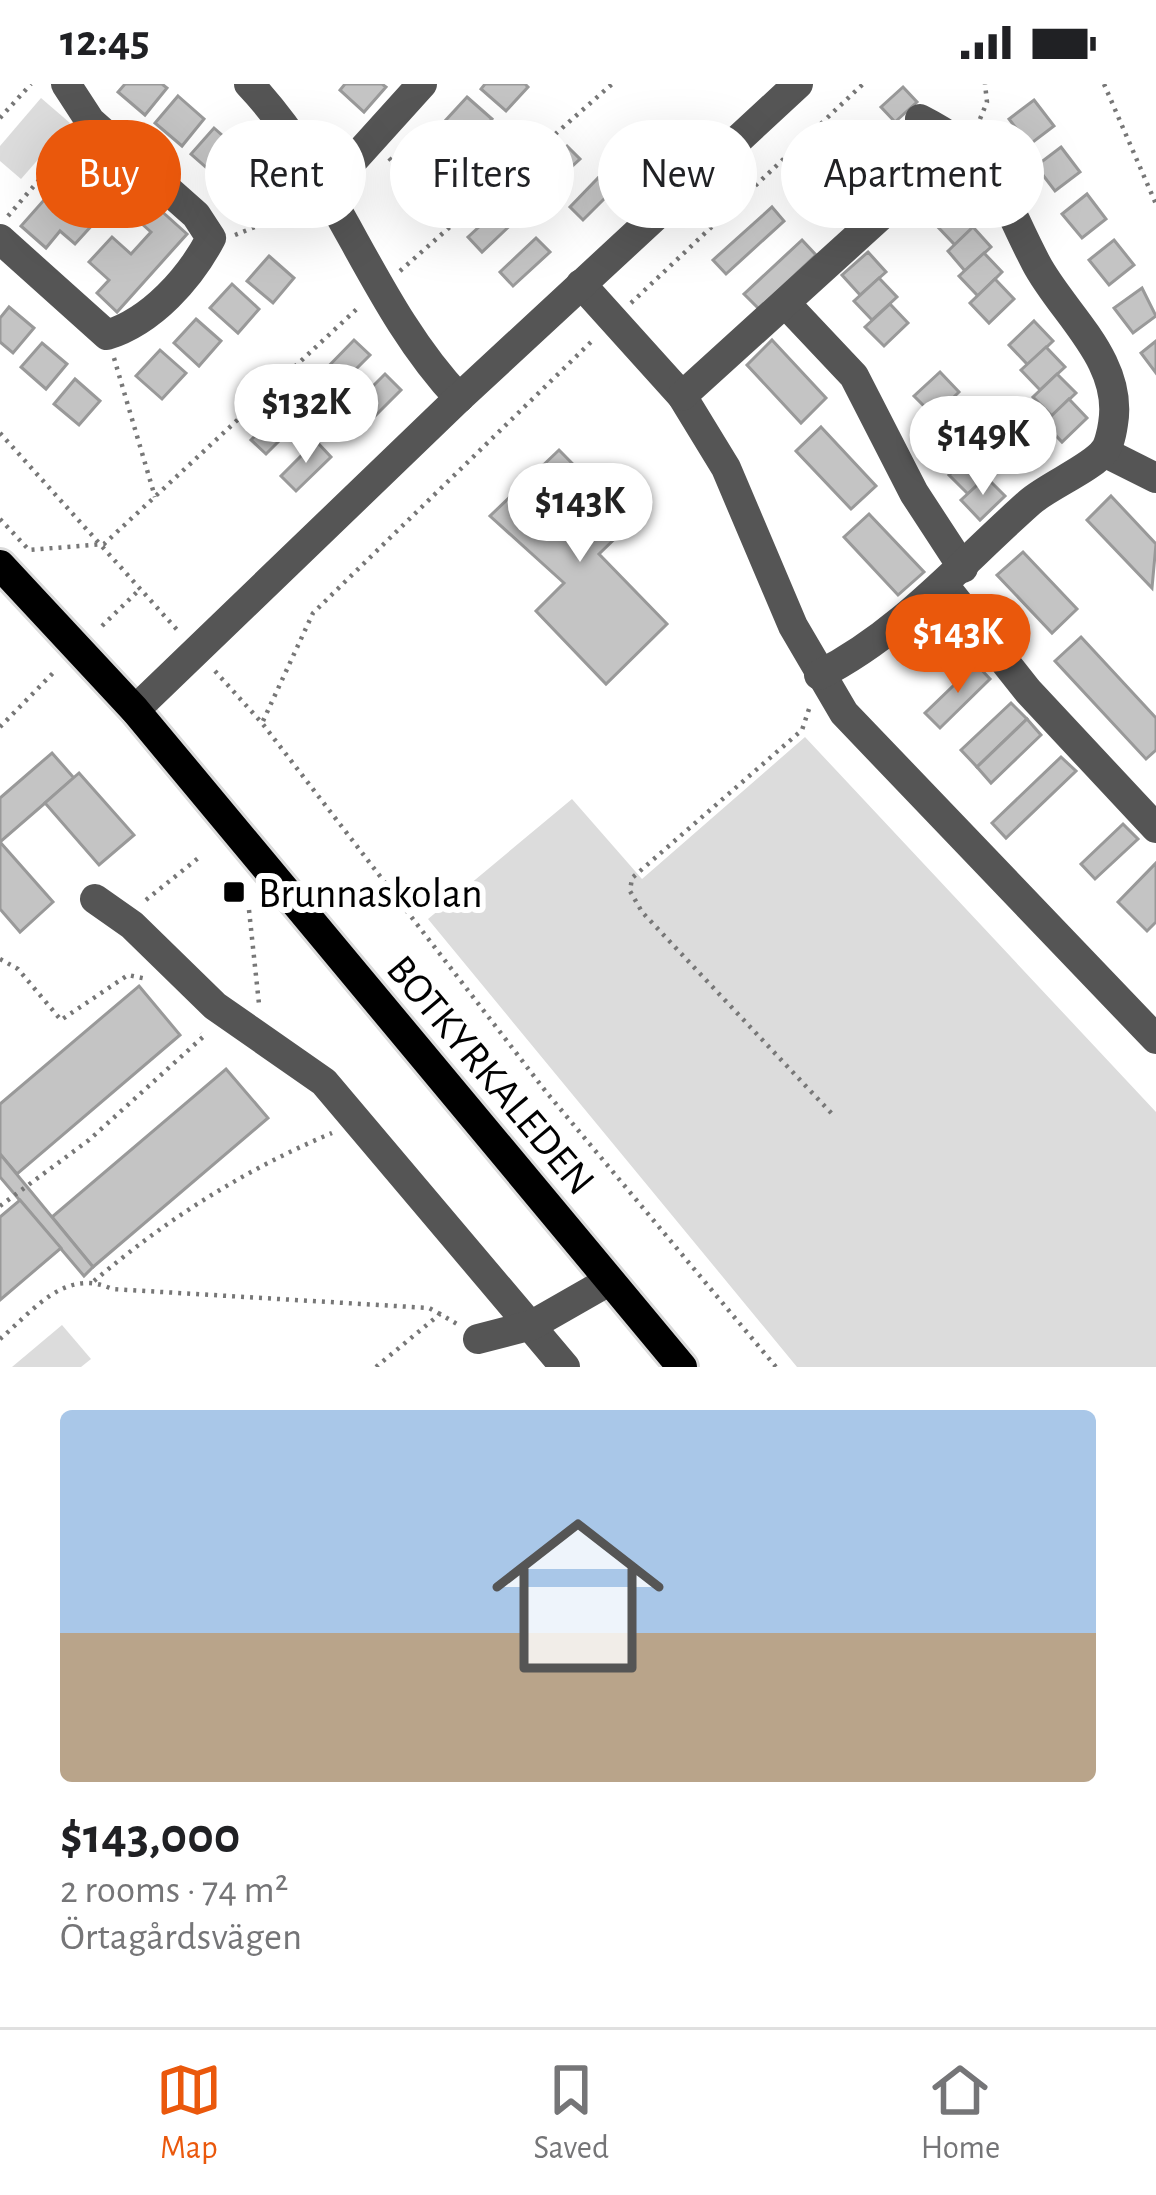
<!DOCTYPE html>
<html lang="en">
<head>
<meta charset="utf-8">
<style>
  :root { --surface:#fff; --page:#f2f2f2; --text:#202124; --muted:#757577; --line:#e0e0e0; --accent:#ea580c }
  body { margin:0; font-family:"Alegreya Sans",sans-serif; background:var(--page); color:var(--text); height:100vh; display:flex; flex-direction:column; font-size:45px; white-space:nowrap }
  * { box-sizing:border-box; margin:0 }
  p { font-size:39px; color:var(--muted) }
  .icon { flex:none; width:66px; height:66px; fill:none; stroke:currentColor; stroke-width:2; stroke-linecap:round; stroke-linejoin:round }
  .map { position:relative; height:1283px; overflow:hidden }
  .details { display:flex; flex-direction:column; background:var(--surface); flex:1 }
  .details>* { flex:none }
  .top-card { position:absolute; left:36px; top:36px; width:1086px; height:108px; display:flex; gap:24px }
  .price { position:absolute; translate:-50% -102px; padding:0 27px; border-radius:42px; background:#fff; color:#222; font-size:39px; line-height:78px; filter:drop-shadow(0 3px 6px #0008) }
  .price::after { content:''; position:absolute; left:50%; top:72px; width:36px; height:27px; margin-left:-18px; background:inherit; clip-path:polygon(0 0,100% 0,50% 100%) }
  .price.active { background:var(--accent); color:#fff }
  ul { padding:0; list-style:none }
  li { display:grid; align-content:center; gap:24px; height:636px; padding:0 60px }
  li span { display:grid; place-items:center; height:372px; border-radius:12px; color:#555 }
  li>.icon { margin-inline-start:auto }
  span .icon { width:216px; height:216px; fill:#fffc; stroke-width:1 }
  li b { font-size:51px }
  .chip { padding:0 42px; border-radius:54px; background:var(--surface); box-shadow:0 12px 48px #0002; font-size:42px; line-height:108px }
  .chip.active { background:var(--accent); color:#fff }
  .status { display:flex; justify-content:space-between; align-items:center; height:84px; padding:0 60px; background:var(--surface); direction:ltr }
  .status svg { height:33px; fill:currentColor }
  .menu { display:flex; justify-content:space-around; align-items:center; height:168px; border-top:3px solid var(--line); background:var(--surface); font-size:33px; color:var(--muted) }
  .menu a { display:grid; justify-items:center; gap:6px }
  .menu .active { color:var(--accent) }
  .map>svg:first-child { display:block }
</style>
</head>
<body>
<div class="status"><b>12:45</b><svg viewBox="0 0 49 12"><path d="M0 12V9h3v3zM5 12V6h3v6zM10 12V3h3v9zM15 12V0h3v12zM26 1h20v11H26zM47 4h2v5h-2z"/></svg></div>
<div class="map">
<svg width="1156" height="1283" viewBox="0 0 1156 1283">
  <rect width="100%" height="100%" fill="#fff"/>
  <!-- green -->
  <g fill="#dcdcdc">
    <polygon points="41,14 70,39 21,95 0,77 0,62"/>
    <polygon points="805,653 1156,1028 1156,1283 797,1283 428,835 572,715 642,795"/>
    <polygon points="62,1241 91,1275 81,1283 12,1283"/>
  </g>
  <!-- building -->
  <g fill="#c4c4c4" stroke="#999" stroke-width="3">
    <polygon points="125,0 162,0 167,4 145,31 118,8"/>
    <polygon points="345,0 382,0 386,3 364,28 340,6"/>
    <polygon points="485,0 525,0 528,3 506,27 481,5"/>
    <polygon points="903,3 917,18 895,38 881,23"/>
    <polygon points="178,12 204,35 182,62 155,39"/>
    <polygon points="467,13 492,35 470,60 445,37"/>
    <polygon points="1034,16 1054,42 1029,61 1009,35"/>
    <polygon points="214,44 240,67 217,93 191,70"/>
    <polygon points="432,46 456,69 434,93 409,70"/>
    <polygon points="850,52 863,66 817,108 804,94"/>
    <polygon points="567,62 580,75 551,102 538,89"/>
    <polygon points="1061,63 1080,88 1055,107 1036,82"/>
    <polygon points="90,64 129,98 114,115 95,98 74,121 94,139 75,160 60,147 46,164 21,142"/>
    <polygon points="251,76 277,98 255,125 228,102"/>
    <polygon points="881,86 894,100 848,142 835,128"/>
    <polygon points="948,91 967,111 943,134 924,115"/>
    <polygon points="598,94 611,108 583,136 570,123"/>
    <polygon points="1087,110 1106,135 1082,154 1062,130"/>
    <polygon points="148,115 187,150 117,228 97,209 109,196 89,178 112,153 131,170 151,148 132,131"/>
    <polygon points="961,117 980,137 955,161 936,141"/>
    <polygon points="504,120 518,134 482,168 468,153"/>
    <polygon points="772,123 784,137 726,190 713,176"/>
    <polygon points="973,143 991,163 965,187 948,167"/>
    <polygon points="536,154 550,168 513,202 500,188"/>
    <polygon points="802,156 816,171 759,225 744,210"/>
    <polygon points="1114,156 1134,181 1109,201 1089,176"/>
    <polygon points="868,168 886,188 860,211 842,191"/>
    <polygon points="984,169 1002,188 978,212 959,192"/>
    <polygon points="269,172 294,194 273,219 247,197"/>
    <polygon points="879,194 897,213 872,236 854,217"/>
    <polygon points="995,195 1014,215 989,239 970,219"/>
    <polygon points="232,200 259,225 238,249 210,224"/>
    <polygon points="1142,204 1156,232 1133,249 1114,224"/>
    <polygon points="890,220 908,239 884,262 865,243"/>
    <polygon points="9,223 34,244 13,269 0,258 0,234"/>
    <polygon points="196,235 221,257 199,282 174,259"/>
    <polygon points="1034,237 1053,257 1028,281 1009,261"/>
    <polygon points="354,256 370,271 335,306 320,291"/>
    <polygon points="772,256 826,314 801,339 747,281"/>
    <polygon points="1156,257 1156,289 1141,269"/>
    <polygon points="42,259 67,280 46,305 21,283"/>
    <polygon points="1046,263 1065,283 1040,306 1021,286"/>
    <polygon points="160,266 186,289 162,315 136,292"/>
    <polygon points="940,288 959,308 934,332 914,312"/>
    <polygon points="385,290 401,306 365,342 349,326"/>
    <polygon points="1057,290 1076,309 1052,332 1033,313"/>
    <polygon points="75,295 100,317 79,341 54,320"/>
    <polygon points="952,315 970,334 946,358 927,338"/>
    <polygon points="1069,315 1087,334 1062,358 1044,339"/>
    <polygon points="286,321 301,335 266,370 251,356"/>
    <polygon points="963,341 982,360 956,385 938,365"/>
    <polygon points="821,343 876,402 851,425 796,367"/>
    <polygon points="316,357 331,373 296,407 281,392"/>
    <polygon points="559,366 631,439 599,470 667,540 606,600 536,527 564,499 490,432"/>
    <polygon points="975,367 993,386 968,410 949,391"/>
    <polygon points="986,393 1005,412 980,436 961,416"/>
    <polygon points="1111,412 1156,460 1152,504 1087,436"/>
    <polygon points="869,430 924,488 898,511 844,453"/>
    <polygon points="1023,468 1077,525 1052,549 997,491"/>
    <polygon points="1081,553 1156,634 1156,666 1146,675 1055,577"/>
    <polygon points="976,580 990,595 940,644 925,629"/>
    <polygon points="1011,619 1027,635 977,683 961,666"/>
    <polygon points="1027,635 1041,651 991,699 977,683"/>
    <polygon points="52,669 74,694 0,758 0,714"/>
    <polygon points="1061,673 1076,687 1006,754 992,739"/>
    <polygon points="79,689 134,751 99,781 45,719"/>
    <polygon points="1123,740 1138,755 1095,795 1081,780"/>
    <polygon points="0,758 53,818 20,848 0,825"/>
    <polygon points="1156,779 1156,838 1147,847 1118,818"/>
    <polygon points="139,902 180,951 17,1090 0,1070 0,1020"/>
    <polygon points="226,985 268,1034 93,1183 52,1133"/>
    <polygon points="0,1070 93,1183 84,1192 0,1093"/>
    <polygon points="20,1116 61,1164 0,1216 0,1133"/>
  </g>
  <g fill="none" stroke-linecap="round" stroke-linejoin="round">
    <defs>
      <polyline id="major" points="0,481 135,626 682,1283"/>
    </defs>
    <!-- major casing -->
    <use href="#major" stroke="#dbdbdb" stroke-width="36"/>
    <!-- path -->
    <g stroke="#777" stroke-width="4.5" stroke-dasharray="3 6" stroke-linecap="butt">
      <polyline points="1104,0 1156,120"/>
      <polyline points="0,34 31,0"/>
      <polyline points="980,35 987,18 985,0"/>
      <polyline points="389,74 450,141"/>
      <polyline points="8,132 71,59"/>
      <polyline points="235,151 302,124"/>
      <polyline points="400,187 612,0"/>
      <polyline points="631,219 863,0"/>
      <polyline points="114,274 155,413"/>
      <polyline points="0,349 179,548"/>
      <polyline points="0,435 29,466 104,460 360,222"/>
      <polyline points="102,542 139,506"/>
      <polyline points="215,587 262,639 547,1009 776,1283"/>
      <polyline points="809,625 802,646 632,794 630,807 642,828 834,1032"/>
      <polyline points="263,637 313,529 593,256"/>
      <polyline points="0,643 54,588"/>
      <polyline points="146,816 202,771"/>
      <polyline points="249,826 259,920"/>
      <polyline points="0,875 18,885 61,936 128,891 147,895"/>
      <polyline points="0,1122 89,1056 204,952 201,949"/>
      <path d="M94 1197C167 1135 244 1086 332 1049"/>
      <path d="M0 1255C33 1227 65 1183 112 1205L429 1224 440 1230"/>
      <polyline points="376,1283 440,1230 457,1240"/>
    </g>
    <!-- minor -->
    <g stroke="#555" stroke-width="30">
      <path d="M249 0C338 94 371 221 459 314"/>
      <polyline points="328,104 422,0"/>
      <path d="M0 155 107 251C152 237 190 194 211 154L196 131 90 37 66 0"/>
      <polyline points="581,200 682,312 726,384 793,542 844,629 1156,955"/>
      <polyline points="787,221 854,292 914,409 963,484"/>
      <polyline points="682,312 963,57"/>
      <polyline points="1104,368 1156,394"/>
      <polyline points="943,500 1028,607 1156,744"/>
      <path d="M819 591C902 549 961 479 1030 418 1048 402 1094 383 1105 366 1109 361 1112 347 1113 340 1124 276 1062 229 1036 179 997 105 1000 76 920 35"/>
      <polyline points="135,626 459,314 798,0"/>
      <polyline points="95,815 132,841 215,922 324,998 565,1283"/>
      <polyline points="478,1255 532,1241 609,1197"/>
    </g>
    <!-- major -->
    <use href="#major" stroke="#000" stroke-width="30"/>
  </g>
  <!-- markers -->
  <rect fill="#000" stroke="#fff" stroke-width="4.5" x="222" y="796" width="24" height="24" rx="6"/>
  <g text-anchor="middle" stroke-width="12" stroke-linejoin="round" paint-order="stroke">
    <!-- poi labels -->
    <g font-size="42" fill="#000" stroke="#fff" text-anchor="start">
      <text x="258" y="823">Brunnaskolan</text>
    </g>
    <!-- street labels -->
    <g font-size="42" fill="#000" stroke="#fff">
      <text transform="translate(492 990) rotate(50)" y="15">BOTKYRKALEDEN</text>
    </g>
  </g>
</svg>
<b class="price" style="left:306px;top:382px">$132K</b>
<b class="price" style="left:983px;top:414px">$149K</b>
<b class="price" style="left:580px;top:481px">$143K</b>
<b class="price active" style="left:958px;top:612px">$143K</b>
<div class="top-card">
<a class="chip active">Buy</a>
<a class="chip">Rent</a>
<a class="chip">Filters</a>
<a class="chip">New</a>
<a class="chip">Apartment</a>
</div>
</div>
<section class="details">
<ul>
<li><span style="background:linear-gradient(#a9c7e8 60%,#b9a48a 0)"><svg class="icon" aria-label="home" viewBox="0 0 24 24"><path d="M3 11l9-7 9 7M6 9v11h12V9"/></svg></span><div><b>$143,000</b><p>2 rooms · 74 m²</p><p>Örtagårdsvägen</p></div></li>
</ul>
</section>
<nav class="menu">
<a class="active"><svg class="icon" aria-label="map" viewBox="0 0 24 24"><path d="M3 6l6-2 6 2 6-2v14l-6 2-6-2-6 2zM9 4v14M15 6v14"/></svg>Map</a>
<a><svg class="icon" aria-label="saved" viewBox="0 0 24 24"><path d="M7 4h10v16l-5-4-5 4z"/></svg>Saved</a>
<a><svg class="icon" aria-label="home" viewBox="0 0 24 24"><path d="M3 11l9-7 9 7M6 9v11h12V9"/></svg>Home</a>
</nav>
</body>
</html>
